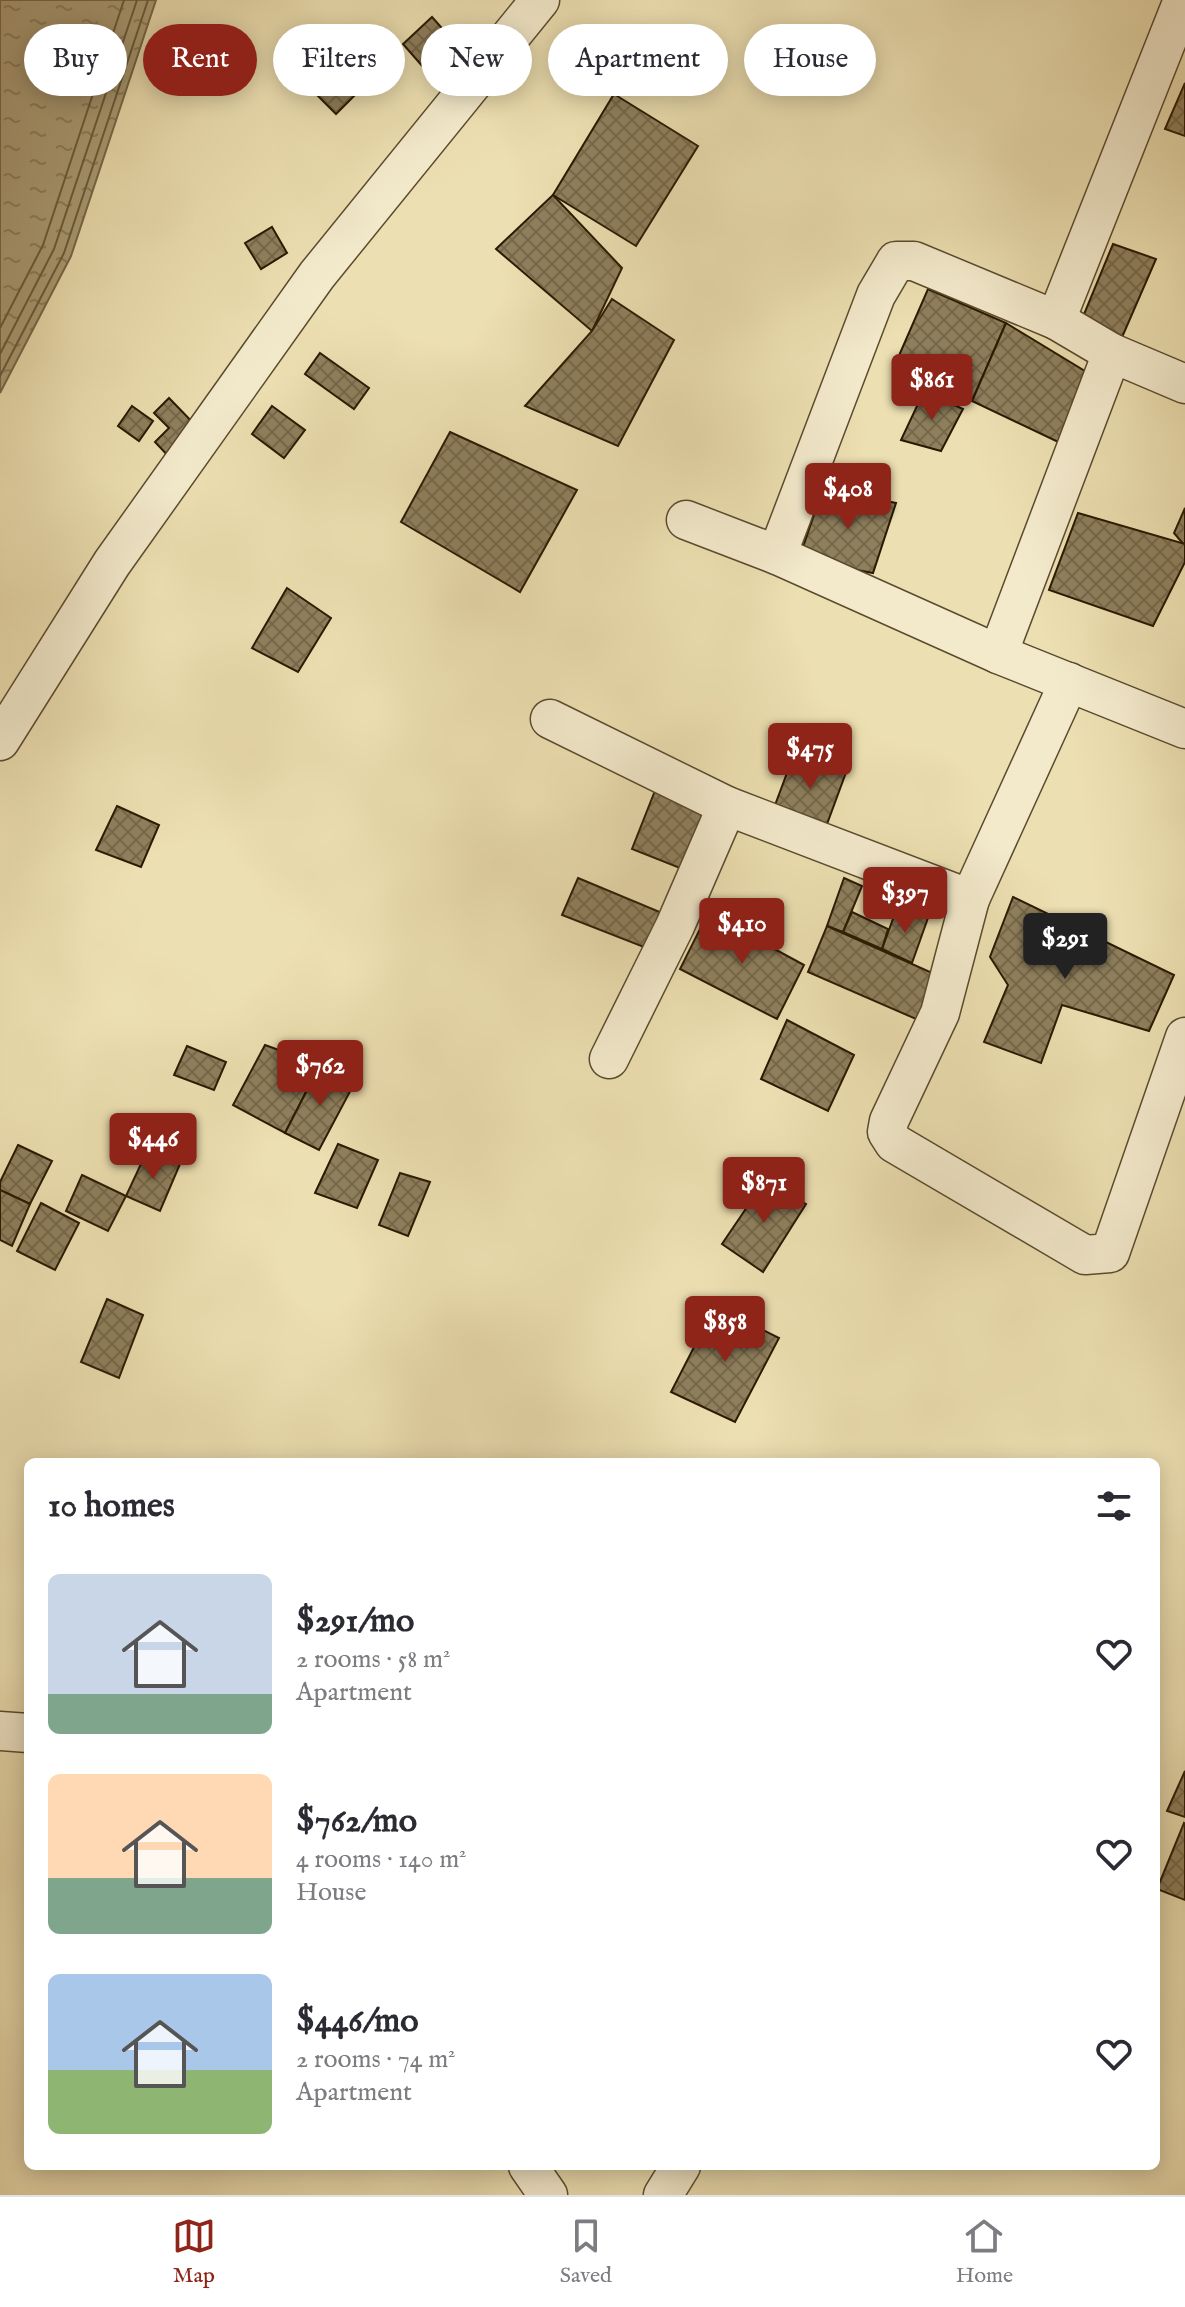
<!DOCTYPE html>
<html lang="en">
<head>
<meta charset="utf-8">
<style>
  :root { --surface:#fff; --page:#f7f7f7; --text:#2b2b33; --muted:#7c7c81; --line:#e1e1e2; --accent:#8f2418 }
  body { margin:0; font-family:"IM FELL English",serif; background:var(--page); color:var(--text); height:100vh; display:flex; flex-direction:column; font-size:30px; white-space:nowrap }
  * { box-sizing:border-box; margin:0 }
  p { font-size:26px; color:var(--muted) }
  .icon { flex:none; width:44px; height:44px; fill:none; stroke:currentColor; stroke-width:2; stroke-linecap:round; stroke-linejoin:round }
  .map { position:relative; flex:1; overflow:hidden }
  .sheet { position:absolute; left:24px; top:1458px; width:1136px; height:712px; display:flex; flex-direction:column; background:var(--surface); border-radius:12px; box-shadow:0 4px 20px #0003 }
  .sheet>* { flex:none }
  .top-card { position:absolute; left:24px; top:24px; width:1138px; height:72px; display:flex; gap:16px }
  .price { position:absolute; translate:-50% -68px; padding:0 18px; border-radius:8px; background:var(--accent); color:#fff; font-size:26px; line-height:52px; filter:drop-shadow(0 2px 4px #0008) }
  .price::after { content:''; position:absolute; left:50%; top:48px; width:24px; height:18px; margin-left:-12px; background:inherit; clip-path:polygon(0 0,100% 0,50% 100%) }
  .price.current { background:#222; color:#fff }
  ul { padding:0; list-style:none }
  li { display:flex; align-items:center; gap:24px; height:200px; padding:0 24px }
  li span { display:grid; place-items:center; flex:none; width:224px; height:160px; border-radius:12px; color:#555 }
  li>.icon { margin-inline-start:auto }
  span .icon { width:96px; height:96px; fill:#fffc; stroke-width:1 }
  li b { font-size:34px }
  h2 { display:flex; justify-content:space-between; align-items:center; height:96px; padding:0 24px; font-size:34px }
  .pill { padding:0 28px; border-radius:36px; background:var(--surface); box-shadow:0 4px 20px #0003; font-size:28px; line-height:72px }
  .pill.current { background:var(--accent); color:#fff }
  .dock { display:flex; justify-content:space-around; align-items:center; height:112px; border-top:2px solid var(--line); background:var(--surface); font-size:22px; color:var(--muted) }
  .dock a { display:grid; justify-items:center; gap:4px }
  .dock .current { color:var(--accent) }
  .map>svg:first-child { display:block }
</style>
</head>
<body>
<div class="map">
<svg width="1185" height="2195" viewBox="0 0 1185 2195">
  <defs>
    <pattern id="water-ripples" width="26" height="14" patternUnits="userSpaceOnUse" patternTransform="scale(2)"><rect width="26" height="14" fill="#aa9c76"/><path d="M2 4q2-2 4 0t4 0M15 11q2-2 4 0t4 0" fill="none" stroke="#8b7e5f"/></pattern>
    <pattern id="building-cross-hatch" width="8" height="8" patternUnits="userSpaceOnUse" patternTransform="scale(2)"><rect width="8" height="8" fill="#8f805d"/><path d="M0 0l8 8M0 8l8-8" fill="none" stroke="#75684b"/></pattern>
  </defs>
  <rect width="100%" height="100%" fill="#ecdfb1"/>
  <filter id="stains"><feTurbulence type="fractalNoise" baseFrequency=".0025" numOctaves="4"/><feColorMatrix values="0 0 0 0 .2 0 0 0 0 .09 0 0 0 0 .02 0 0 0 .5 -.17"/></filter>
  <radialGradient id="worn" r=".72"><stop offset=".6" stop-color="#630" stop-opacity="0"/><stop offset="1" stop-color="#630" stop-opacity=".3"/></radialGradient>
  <!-- water -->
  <polygon fill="url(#water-ripples)" stroke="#776848" stroke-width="2" points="0,0 156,0 71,256 0,393"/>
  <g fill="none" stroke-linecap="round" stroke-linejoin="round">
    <!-- shore -->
    <g stroke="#6a5b3c" stroke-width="2">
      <polyline points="0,328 43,245 124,0"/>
      <polyline points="0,354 54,249 137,0"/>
      <polyline points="0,376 64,253 148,0"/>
    </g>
  </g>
  <!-- building -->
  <g fill="url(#building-cross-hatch)" stroke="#2b1a02" stroke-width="2">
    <polygon points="432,17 473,63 451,99 403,44"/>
    <polygon points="341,34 379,71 336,114 299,77"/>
    <polygon points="1185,83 1185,136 1165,129"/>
    <polygon points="614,94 698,146 636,246 553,195"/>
    <polygon points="553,195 622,268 592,331 496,249"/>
    <polygon points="272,227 287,253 261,269 245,243"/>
    <polygon points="1113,244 1156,259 1120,342 1080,324"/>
    <polygon points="928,289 1006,323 972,401 894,367"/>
    <polygon points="612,299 674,340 618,446 525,406 592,331"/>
    <polygon points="1006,323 1093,376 1071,448 972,401"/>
    <polygon points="320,353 369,388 354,409 305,374"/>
    <polygon points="924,391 963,409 941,451 901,440"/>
    <polygon points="169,398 201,431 172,460 155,442 169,428 154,413"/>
    <polygon points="132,406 153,421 139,441 118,426"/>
    <polygon points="272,406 305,430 284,458 252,434"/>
    <polygon points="450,432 577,490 520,592 401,522"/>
    <polygon points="823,488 896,503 873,573 799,559"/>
    <polygon points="1185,508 1185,546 1174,533"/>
    <polygon points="1078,513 1185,544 1185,562 1153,626 1049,590"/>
    <polygon points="287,588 331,618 298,672 252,648"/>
    <polygon points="797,746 848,767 823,835 771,816"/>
    <polygon points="658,783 718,810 690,872 632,849"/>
    <polygon points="117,806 159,825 141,867 96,850"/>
    <polygon points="578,878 667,915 654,951 562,915"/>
    <polygon points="844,878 862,886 843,932 827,926"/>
    <polygon points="1013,897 1174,975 1149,1031 1062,1005 1041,1063 984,1042 1008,985 990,957"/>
    <polygon points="897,908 928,918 912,963 882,949"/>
    <polygon points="852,912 888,929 882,949 843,932"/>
    <polygon points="708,913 804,965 777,1019 680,969"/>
    <polygon points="827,926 939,976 923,1022 808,972"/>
    <polygon points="787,1020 854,1055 828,1111 761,1079"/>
    <polygon points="265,1045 320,1065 285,1133 233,1105"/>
    <polygon points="187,1046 226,1062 214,1090 174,1075"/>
    <polygon points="320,1065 354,1084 319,1150 285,1133"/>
    <polygon points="338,1144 378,1160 357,1208 315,1193"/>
    <polygon points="18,1145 52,1161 30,1204 0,1190 0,1182"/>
    <polygon points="147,1151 180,1164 160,1211 126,1196"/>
    <polygon points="400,1173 430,1182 408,1236 379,1225"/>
    <polygon points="82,1175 126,1196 108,1231 66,1211"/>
    <polygon points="766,1179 806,1204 763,1272 722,1244"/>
    <polygon points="0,1190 30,1204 12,1246 0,1240"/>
    <polygon points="41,1203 79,1223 55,1270 17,1251"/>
    <polygon points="107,1299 143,1315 119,1378 81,1362"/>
    <polygon points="715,1306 779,1338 735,1422 671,1392"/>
    <polygon points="1185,1771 1185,1817 1167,1811"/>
    <polygon points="1184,1823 1185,1824 1185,1900 1157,1889"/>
  </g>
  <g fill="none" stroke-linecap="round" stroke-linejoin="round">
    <defs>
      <g id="street">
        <polyline points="1183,0 1056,320 1112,353 1185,384"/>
        <polyline points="686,520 777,555 998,654 1185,729"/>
        <polyline points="777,555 876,295 896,261 914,261 1056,320"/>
        <polyline points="998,654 1112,353"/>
        <polyline points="550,719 727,806 970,899 1069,682"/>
        <polyline points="0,741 112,563 317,275 540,0"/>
        <polyline points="970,899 940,1013 889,1121 887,1132 894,1143 1085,1255 1110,1253 1185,1037"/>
        <polyline points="609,1059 675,926 727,806"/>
        <polyline points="0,1731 28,1733"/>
        <polyline points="528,2166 548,2195"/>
        <polyline points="663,2195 681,2166"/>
      </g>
    </defs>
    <!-- street casing -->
    <use href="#street" stroke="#5b4b2e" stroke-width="41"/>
    <!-- street -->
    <use href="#street" stroke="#f3eacc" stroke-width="38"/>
  </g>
  <rect width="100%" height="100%" filter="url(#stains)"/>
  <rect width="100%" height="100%" fill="url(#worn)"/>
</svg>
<b class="price" style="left:932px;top:422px">$861</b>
<b class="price" style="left:848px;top:531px">$408</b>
<b class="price" style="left:810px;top:791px">$475</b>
<b class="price" style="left:905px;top:935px">$397</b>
<b class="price" style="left:742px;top:966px">$410</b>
<b class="price current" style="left:1065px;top:981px">$291</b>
<b class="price" style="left:320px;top:1108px">$762</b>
<b class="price" style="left:153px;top:1181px">$446</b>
<b class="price" style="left:764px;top:1225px">$871</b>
<b class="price" style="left:725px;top:1364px">$858</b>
<div class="top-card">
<a class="pill">Buy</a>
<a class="pill current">Rent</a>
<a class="pill">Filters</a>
<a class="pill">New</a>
<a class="pill">Apartment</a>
<a class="pill">House</a>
</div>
<section class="sheet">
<h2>10 homes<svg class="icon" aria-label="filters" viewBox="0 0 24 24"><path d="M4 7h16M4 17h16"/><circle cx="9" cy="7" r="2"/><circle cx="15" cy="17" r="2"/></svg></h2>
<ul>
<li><span style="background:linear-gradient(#c9d6e8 75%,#7fa58c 0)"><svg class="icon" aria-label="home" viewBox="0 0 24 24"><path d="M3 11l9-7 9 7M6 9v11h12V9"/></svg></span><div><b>$291/mo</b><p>2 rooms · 58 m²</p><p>Apartment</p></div><svg class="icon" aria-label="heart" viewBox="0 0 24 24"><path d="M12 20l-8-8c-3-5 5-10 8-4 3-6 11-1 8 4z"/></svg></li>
<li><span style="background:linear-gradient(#ffd9b3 65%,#7fa58c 0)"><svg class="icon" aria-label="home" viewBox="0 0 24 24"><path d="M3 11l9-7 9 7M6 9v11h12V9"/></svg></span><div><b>$762/mo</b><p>4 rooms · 140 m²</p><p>House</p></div><svg class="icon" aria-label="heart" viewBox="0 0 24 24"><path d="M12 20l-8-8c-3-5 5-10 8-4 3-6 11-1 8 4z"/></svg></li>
<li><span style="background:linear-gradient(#a9c7e8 60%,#8fb573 0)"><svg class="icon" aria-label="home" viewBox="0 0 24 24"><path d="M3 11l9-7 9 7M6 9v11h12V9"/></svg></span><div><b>$446/mo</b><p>2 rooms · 74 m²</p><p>Apartment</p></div><svg class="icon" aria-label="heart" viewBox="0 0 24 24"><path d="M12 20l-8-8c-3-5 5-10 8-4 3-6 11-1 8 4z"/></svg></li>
</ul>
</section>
</div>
<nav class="dock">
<a class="current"><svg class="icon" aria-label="map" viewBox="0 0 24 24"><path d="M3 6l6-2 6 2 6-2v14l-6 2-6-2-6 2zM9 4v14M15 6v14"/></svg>Map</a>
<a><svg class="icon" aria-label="saved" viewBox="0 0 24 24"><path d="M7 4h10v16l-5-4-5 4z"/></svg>Saved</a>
<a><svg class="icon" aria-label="home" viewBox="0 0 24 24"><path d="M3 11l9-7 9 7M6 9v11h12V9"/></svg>Home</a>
</nav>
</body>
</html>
